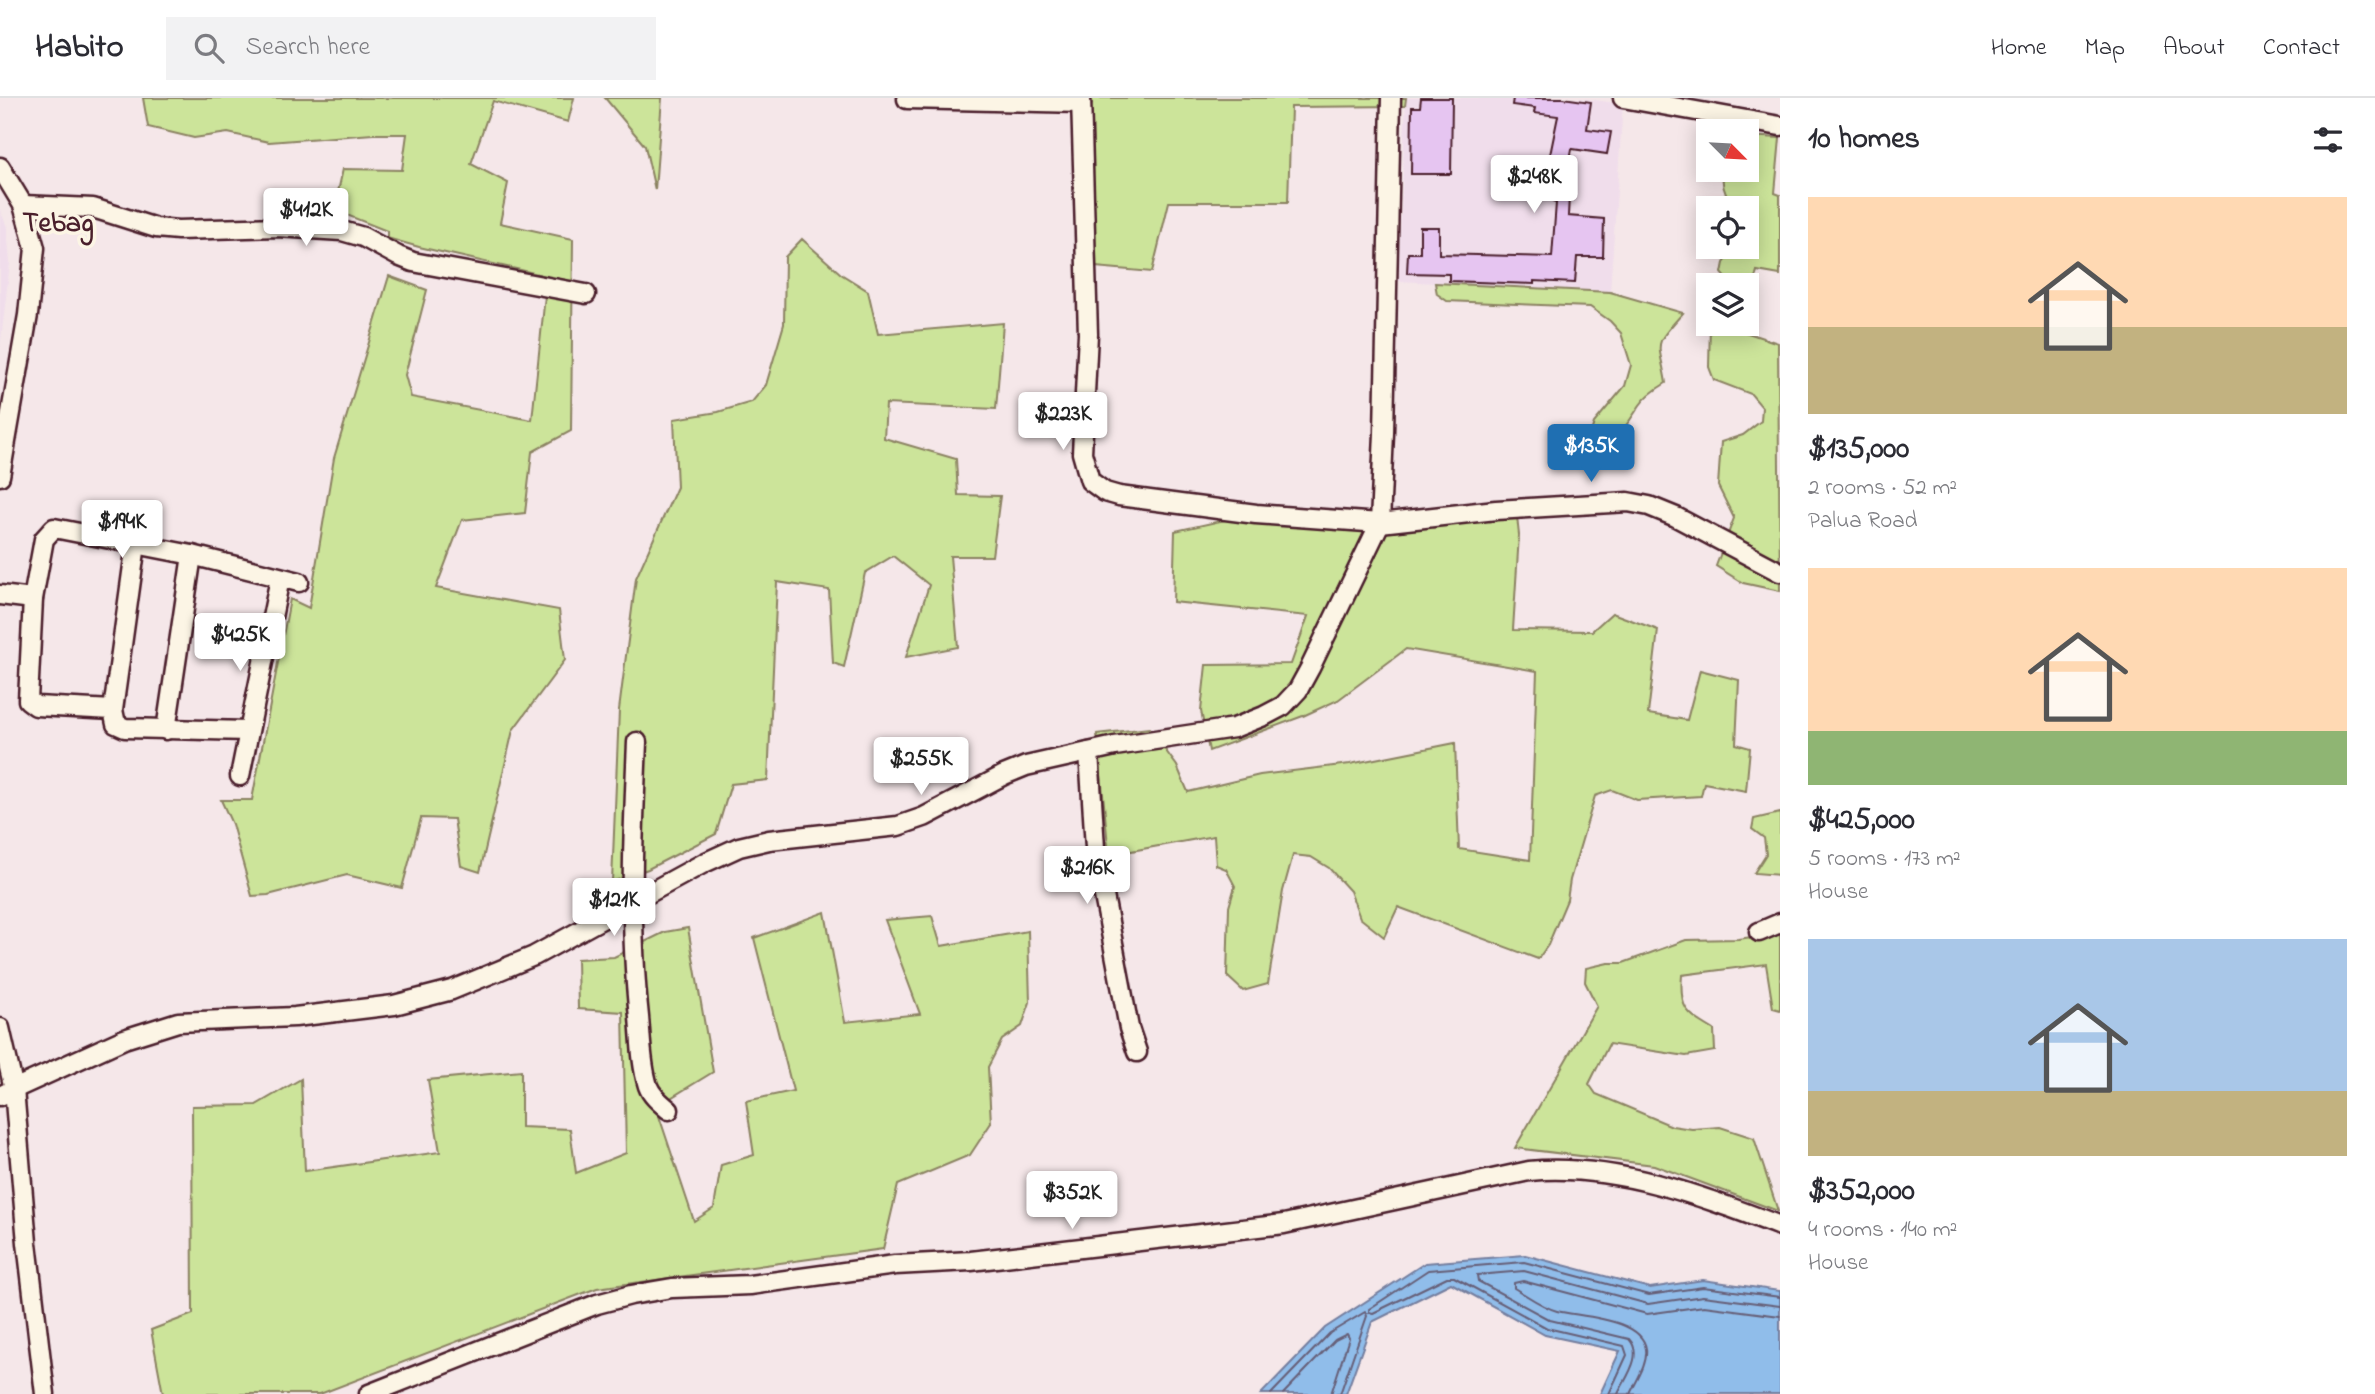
<!DOCTYPE html>
<html lang="en">
<head>
<meta charset="utf-8">
<style>
  :root { --surface:#fff; --page:#f2f2f3; --text:#2b2b33; --muted:#7c7c81; --line:#e1e1e2; --accent:#1f6fb2 }
  body { margin:0; font-family:"Indie Flower",sans-serif; background:var(--page); color:var(--text); height:100vh; display:flex; flex-direction:column; font-size:26px; white-space:nowrap }
  * { box-sizing:border-box; margin:0 }
  p { font-size:23px; color:var(--muted) }
  .icon { flex:none; width:38px; height:38px; fill:none; stroke:currentColor; stroke-width:2; stroke-linecap:round; stroke-linejoin:round }
  .map { position:relative; flex:1; overflow:hidden }
  .drawer { display:flex; flex-direction:column; background:var(--surface); width:595px }
  .drawer>* { flex:none }
  .needle { width:46px; rotate:114deg }
  .controls { position:absolute; left:1696px; top:21px; display:grid; gap:14px }
  .controls a { display:grid; place-items:center; width:63px; height:63px; border-radius:0px; background:var(--surface); box-shadow:0 4px 18px #0003; font-size:35px }
  .price { position:absolute; translate:-50% -60px; padding:0 16px; border-radius:7px; background:#fff; color:#222; font-size:23px; line-height:46px; filter:drop-shadow(0 2px 4px #0008) }
  .price::after { content:''; position:absolute; left:50%; top:42px; width:21px; height:16px; margin-left:-10px; background:inherit; clip-path:polygon(0 0,100% 0,50% 100%) }
  .price.current { background:var(--accent); color:#fff }
  ul { padding:0; list-style:none }
  li { display:grid; align-content:center; gap:14px; height:371px; padding:0 28px }
  li span { display:grid; place-items:center; height:217px; border-radius:0px; color:#555 }
  li>.icon { margin-inline-start:auto }
  span .icon { width:126px; height:126px; fill:#fffc; stroke-width:1 }
  li b { font-size:30px }
  h2 { display:flex; justify-content:space-between; align-items:center; height:84px; padding:0 28px; font-size:30px }
  header { display:flex; align-items:center; gap:42px; box-sizing:border-box; height:98px; padding:0 35px; background:var(--surface); border-bottom:2px solid var(--line) }
  header strong { font-size:33px }
  nav { display:flex; gap:38px; margin-inline-start:auto; font-size:24px }
  .search { width:490px; height:63px; background:var(--page); display:flex; align-items:center; gap:18px; box-sizing:border-box; padding:0 24px; border-radius:0px; color:var(--muted); font-size:26px }
  main { display:flex; flex:1; min-height:0 }
  .map>svg:first-child { display:block }
</style>
</head>
<body>
<header>
<strong>Habito</strong>
<div class="search"><svg class="icon" aria-label="search" viewBox="0 0 24 24"><circle cx="10" cy="10" r="6"/><path d="M15 15l6 6"/></svg>Search here</div>
<nav><a>Home</a><a>Map</a><a>About</a><a>Contact</a></nav>
</header>
<main>
<div class="map">
<svg width="1780" height="1296" viewBox="0 0 1780 1296">
  <rect width="100%" height="100%" fill="#f5e7e9"/>
  <filter id="ink" filterUnits="userSpaceOnUse"><feTurbulence type="fractalNoise" baseFrequency=".0143" numOctaves="2"/><feDisplacementMap in="SourceGraphic" scale="14" xChannelSelector="R" yChannelSelector="G"/><feConvolveMatrix kernelMatrix="1 2 1 2 8 2 1 2 1" color-interpolation-filters="sRGB"/></filter>
  <g filter="url(#ink)">
    <!-- built -->
    <g fill="#f0ddeb">
      <polygon points="1406,0 1580,0 1623,6 1610,194 1398,183"/>
      <polygon points="0,112 7,129 10,165 0,250"/>
    </g>
    <!-- green -->
    <g fill="#cce49a" stroke="#8b8262" stroke-width="2">
      <polygon points="143,0 574,0 568,24 493,3 471,66 508,85 500,125 573,141 571,333 532,354 525,415 462,422 436,490 559,512 565,562 513,632 480,774 461,768 454,721 421,720 402,790 347,777 268,797 252,798 232,726 221,702 252,702 290,501 309,510 334,360 389,178 427,192 405,277 411,299 532,322 547,178 419,149 387,140 387,133 334,112 343,71 402,72 407,36 373,36 269,44 228,35 194,40 148,29"/>
      <polygon points="605,0 662,0 655,92 645,48"/>
      <polygon points="1081,0 1406,0 1405,8 1291,9 1288,104 1169,104 1152,174 1084,168"/>
      <path d="M1747 38 1780 40 1775 95 1780 97V177L1757 173 1751 194 1747 193 1746 187H1732L1722 175 1724 165 1736 149H1746V110H1735C1726 99 1719 85 1725 72H1746Z"/>
      <polygon points="802,141 841,176 868,193 878,236 1003,225 996,311 886,306 884,340 956,361 958,397 1000,398 992,458 950,458 958,549 906,559 929,487 893,458 865,475 844,569 833,565 829,492 777,484 768,682 731,686 716,736 648,771 612,784 619,612 636,480 677,389 674,321 718,314 752,304 766,287 784,226 785,159"/>
      <path d="M1435 185 1610 194 1683 215C1651 250 1659 242 1666 285 1656 291 1646 298 1640 307 1627 326 1616 350 1588 343L1594 325 1625 288 1631 267 1621 235 1610 223 1590 209 1447 203 1437 196Z"/>
      <polygon points="1710,226 1721,226 1778,245 1780,493 1743,485 1716,468 1734,420 1718,388 1721,344 1743,337 1761,323 1762,309 1751,296 1714,282 1709,269"/>
      <polygon points="1280,410 1356,418 1517,419 1519,437 1513,532 1592,533 1612,515 1658,532 1648,616 1687,622 1700,572 1739,582 1736,646 1750,650 1746,693 1704,685 1701,698 1637,702 1612,692 1595,698 1570,782 1567,802 1548,847 1538,861 1398,809 1384,839 1360,820 1350,793 1329,770 1311,759 1293,757 1283,793 1268,886 1243,893 1227,878 1229,809 1235,788 1226,771 1216,767 1214,738 1109,757 1097,636 1149,630 1177,668 1188,694 1260,677 1350,666 1455,645 1459,751 1530,762 1537,573 1406,551 1338,602 1303,618 1209,653 1201,613 1206,567 1291,566 1308,518 1173,504 1175,433"/>
      <polygon points="1780,715 1780,777 1754,775 1766,756 1764,740 1752,731 1754,721"/>
      <polygon points="825,814 845,924 920,916 885,822 932,818 941,848 1028,833 1030,904 1022,928 1002,942 988,969 991,1025 970,1057 898,1087 883,1151 597,1190 320,1296 163,1296 151,1232 193,1216 192,1008 256,1007 301,981 305,1073 440,1054 428,982 521,973 521,1029 570,1031 576,1075 626,1055 623,914 578,911 577,861 614,859 665,834 688,830 713,974 656,1009 694,1123 714,1110 721,1067 754,1057 746,1003 793,993 754,840"/>
      <path d="M1780 835V912L1773 910 1766 866 1682 877C1679 911 1686 915 1714 932L1715 953 1686 958 1609 946 1589 986 1596 996 1672 1028 1692 1031 1720 1029 1754 1040 1778 1113 1654 1067 1515 1050 1597 908 1585 884 1586 870 1608 865H1623L1686 842 1738 841Z"/>
    </g>
    <!-- water -->
    <polygon fill="#90bdea" stroke="#747e9e" stroke-width="2" points="1525,1157 1650,1190 1703,1182 1780,1193 1780,1296 1600,1296 1620,1253 1545,1237 1451,1185 1372,1224 1346,1296 1261,1296 1325,1230 1425,1165"/>
    <g fill="none" stroke-linecap="round" stroke-linejoin="round">
      <!-- shore -->
      <g stroke="#665e77" stroke-width="2">
        <polyline points="1271,1296 1330,1235 1365,1214 1367,1218 1340,1296"/>
        <polyline points="1283,1296 1335,1242 1347,1236 1349,1240 1331,1296"/>
        <polyline points="1609,1296 1627,1257 1624,1248 1547,1230 1454,1179 1447,1179 1373,1215 1369,1214 1369,1211 1428,1172 1524,1164 1649,1197 1703,1189 1780,1199"/>
        <path d="M1618 1296C1626 1279 1644 1257 1629 1241L1550 1222 1478 1183 1477 1177 1524 1173 1648 1206 1703 1198 1780 1208"/>
        <path d="M1630 1296C1636 1283 1648 1266 1646 1251 1642 1220 1581 1219 1557 1213 1542 1209 1528 1198 1514 1190V1185L1523 1183 1647 1216 1704 1208 1780 1218"/>
      </g>
    </g>
    <!-- building -->
    <g fill="#e6c5f1" stroke="#4a1f2b" stroke-width="2">
      <polygon points="1421,0 1452,0 1451,76 1411,76 1412,9 1420,9"/>
      <polygon points="1513,0 1563,0 1591,4 1587,31 1611,34 1607,56 1572,51 1567,78 1570,78 1568,118 1604,121 1603,159 1577,159 1575,185 1534,183 1534,186 1449,183 1449,176 1407,175 1408,155 1420,155 1420,129 1439,129 1439,156 1552,159 1556,105 1553,104 1554,58 1550,57 1558,18 1534,15 1535,10 1512,7"/>
    </g>
    <g fill="none" stroke-linecap="round" stroke-linejoin="round">
      <defs>
        <g id="street">
          <polyline points="1081,0 1088,236 1082,355 1090,383 1105,394 1119,398 1256,416 1380,425 1496,412 1628,404 1649,408 1676,419 1780,474"/>
          <polyline points="1623,0 1780,28"/>
          <polyline points="907,1 1081,5"/>
          <polyline points="0,69 23,107 35,150 28,217 0,378"/>
          <polyline points="23,107 93,110 156,130 178,132 277,129 342,133 363,139 398,158 413,164 586,196"/>
          <polyline points="136,446 113,612 116,626 125,630 248,633"/>
          <polyline points="0,497 33,501 44,441 54,430 192,457 299,484"/>
          <polyline points="33,501 28,602 36,608 113,612"/>
          <polyline points="166,632 192,457"/>
          <path d="M637 644C633 736 629 827 639 919 641 941 641 966 648 988 652 999 661 1005 669 1012"/>
          <polyline points="1089,654 1095,750 1129,930 1137,954"/>
          <polyline points="240,678 280,480"/>
          <polyline points="1759,834 1780,825"/>
          <polyline points="0,930 14,991 124,941 178,924 295,919 394,907 452,892 534,858 704,765 739,749 769,742 898,728 924,719 1004,677 1026,668 1115,648 1234,630 1264,618 1283,608 1298,592 1310,570 1380,425 1384,335 1391,0"/>
          <polyline points="0,998 14,991 27,1145 45,1296"/>
          <path d="M369 1296 597 1206 631 1197 672 1190 750 1187 895 1167 971 1163 1284 1126 1529 1073C1615 1065 1701 1098 1780 1128"/>
        </g>
      </defs>
      <!-- street casing -->
      <use href="#street" stroke="#4a1f2b" stroke-width="23"/>
      <!-- street -->
      <use href="#street" stroke="#fcf5e5" stroke-width="18"/>
    </g>
  </g>
  <g text-anchor="middle" stroke-width="7" stroke-linejoin="round" paint-order="stroke">
    <!-- quarter labels -->
    <g font-size="28" font-weight="bold" fill="#4a1f2b" stroke="#fcf5e5">
      <text x="58" y="133">Tebag</text>
    </g>
  </g>
</svg>
<div class="controls">
<a><svg class="needle" viewBox="-14 -14 28 28"><path d="M0-13l5 13h-10z" fill="#e53935"/><path d="M0 13l5-13h-10z" fill="#7c7c81"/></svg></a>
<a><svg class="icon" aria-label="locate" viewBox="0 0 24 24"><circle cx="12" cy="12" r="6"/><path d="M12 2v4M12 18v4M2 12h4M18 12h4"/></svg></a>
<a><svg class="icon" aria-label="layers" viewBox="0 0 24 24"><path d="M12 4l9 5-9 5-9-5zM3 14l9 5 9-5"/></svg></a>
</div>
<b class="price" style="left:1534px;top:117px">$248K</b>
<b class="price" style="left:306px;top:150px">$412K</b>
<b class="price" style="left:1063px;top:354px">$223K</b>
<b class="price current" style="left:1591px;top:386px">$135K</b>
<b class="price" style="left:122px;top:462px">$194K</b>
<b class="price" style="left:240px;top:575px">$425K</b>
<b class="price" style="left:921px;top:699px">$255K</b>
<b class="price" style="left:1087px;top:808px">$216K</b>
<b class="price" style="left:614px;top:840px">$121K</b>
<b class="price" style="left:1072px;top:1133px">$352K</b>
</div>
<section class="drawer">
<h2>10 homes<svg class="icon" aria-label="filters" viewBox="0 0 24 24"><path d="M4 7h16M4 17h16"/><circle cx="9" cy="7" r="2"/><circle cx="15" cy="17" r="2"/></svg></h2>
<ul>
<li><span style="background:linear-gradient(#ffd9b3 60%,#c2b280 0)"><svg class="icon" aria-label="home" viewBox="0 0 24 24"><path d="M3 11l9-7 9 7M6 9v11h12V9"/></svg></span><div><b>$135,000</b><p>2 rooms · 52 m²</p><p>Palua Road</p></div></li>
<li><span style="background:linear-gradient(#ffd9b3 75%,#8fb573 0)"><svg class="icon" aria-label="home" viewBox="0 0 24 24"><path d="M3 11l9-7 9 7M6 9v11h12V9"/></svg></span><div><b>$425,000</b><p>5 rooms · 173 m²</p><p>House</p></div></li>
<li><span style="background:linear-gradient(#a9c7e8 70%,#c2b280 0)"><svg class="icon" aria-label="home" viewBox="0 0 24 24"><path d="M3 11l9-7 9 7M6 9v11h12V9"/></svg></span><div><b>$352,000</b><p>4 rooms · 140 m²</p><p>House</p></div></li>
</ul>
</section>
</main>
</body>
</html>
